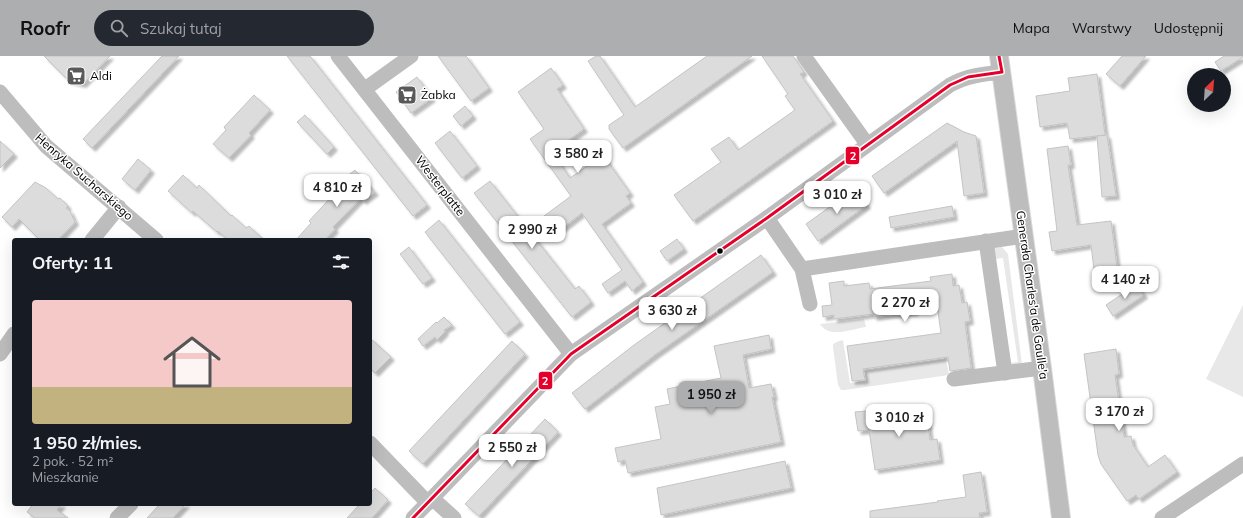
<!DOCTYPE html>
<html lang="pl">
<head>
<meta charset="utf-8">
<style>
  :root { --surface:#171b24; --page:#242831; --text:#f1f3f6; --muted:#9ea1a6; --accent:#adaeaf }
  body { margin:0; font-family:Mulish,sans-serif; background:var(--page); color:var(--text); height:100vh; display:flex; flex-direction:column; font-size:15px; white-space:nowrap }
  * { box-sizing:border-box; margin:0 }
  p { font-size:13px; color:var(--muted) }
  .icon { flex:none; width:22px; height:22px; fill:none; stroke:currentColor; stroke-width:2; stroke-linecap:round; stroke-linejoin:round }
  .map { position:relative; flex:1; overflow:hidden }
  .sheet { position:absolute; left:12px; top:182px; width:360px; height:268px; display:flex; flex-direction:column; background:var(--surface); border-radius:4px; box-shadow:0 4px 16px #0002 }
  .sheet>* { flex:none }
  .needle { width:26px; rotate:25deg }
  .buttons { position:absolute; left:1187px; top:12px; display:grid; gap:8px }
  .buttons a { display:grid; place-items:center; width:44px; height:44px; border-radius:50%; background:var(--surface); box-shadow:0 4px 16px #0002; font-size:20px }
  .price { position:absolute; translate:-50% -34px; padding:0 9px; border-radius:8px; background:#fff; color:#222; font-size:13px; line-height:26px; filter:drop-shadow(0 1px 2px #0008) }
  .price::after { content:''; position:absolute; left:50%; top:24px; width:12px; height:9px; margin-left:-6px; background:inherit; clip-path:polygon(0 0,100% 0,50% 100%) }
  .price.active { background:var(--accent); color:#111 }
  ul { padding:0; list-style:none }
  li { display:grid; align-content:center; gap:8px; height:212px; padding:0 20px }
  li span { display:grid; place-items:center; height:124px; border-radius:4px; color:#555 }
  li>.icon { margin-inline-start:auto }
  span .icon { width:72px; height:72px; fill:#fffc; stroke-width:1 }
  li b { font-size:17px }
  h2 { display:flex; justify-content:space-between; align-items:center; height:48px; padding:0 20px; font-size:17px }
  header { display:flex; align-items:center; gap:24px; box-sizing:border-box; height:56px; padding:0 20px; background:var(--accent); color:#111 }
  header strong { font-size:19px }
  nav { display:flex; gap:22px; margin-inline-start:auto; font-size:14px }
  .search { width:280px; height:36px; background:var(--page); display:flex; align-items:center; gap:10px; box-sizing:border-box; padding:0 14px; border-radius:22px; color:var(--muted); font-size:15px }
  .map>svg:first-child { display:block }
</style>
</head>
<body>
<header>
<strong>Roofr</strong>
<div class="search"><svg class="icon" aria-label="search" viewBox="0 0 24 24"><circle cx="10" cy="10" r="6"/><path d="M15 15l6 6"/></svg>Szukaj tutaj</div>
<nav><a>Mapa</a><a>Warstwy</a><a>Udostępnij</a></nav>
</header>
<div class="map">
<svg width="1243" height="462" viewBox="0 0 1243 462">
  <defs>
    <filter id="shadow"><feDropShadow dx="3.5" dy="3.5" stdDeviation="1" flood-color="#0004"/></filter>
  </defs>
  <rect width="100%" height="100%" fill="#fff"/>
  <!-- green -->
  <g fill="#e8e8e8">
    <polygon points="1002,191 1008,198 1022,309 1014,311 1008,307 1018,306 1003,202 994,203 993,192"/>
    <polygon points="1243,249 1243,341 1206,323"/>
    <path d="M864 263 866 271C851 273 829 283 820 268Z"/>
    <polygon points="843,284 850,327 866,325 865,315 946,303 949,319 845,334 841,334 838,329 833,291 833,288 839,285"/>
  </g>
  <!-- building -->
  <g fill="#dcdcdc" stroke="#c4c4c4" filter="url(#shadow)">
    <polygon points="44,0 110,0 83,28 69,25"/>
    <polygon points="162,0 179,0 92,92 83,83"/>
    <polygon points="287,0 310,0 427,149 413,160"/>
    <polygon points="438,0 466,0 489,32 471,45"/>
    <polygon points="596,0 600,0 635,51 707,0 752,0 623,92 609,73 609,69 624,59 588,5"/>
    <polygon points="762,0 793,0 804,16 800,18 833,65 693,165 674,139 721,106 711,93 729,81 738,94 795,54 785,40 788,38"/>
    <polygon points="1122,0 1146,0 1120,30 1106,18"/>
    <polygon points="1224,0 1243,0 1243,1 1221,15 1215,6"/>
    <polygon points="551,12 563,29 557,33 584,73 552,96 570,122 603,99 630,137 626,140 631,147 602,168 643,226 632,235 625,225 608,237 602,228 622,214 582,157 556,177 544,160 571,140 530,83 544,73 518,36"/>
    <polygon points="1097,18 1105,79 1070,83 1067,67 1040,71 1036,40 1070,35 1068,22"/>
    <polygon points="417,21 432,42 411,57 396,36"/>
    <polygon points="254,39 270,54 249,77 251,79 229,102 213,88 226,74 224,71"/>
    <polygon points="465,50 473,60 461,70 453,60"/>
    <polygon points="305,59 334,91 327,98 297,66"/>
    <polygon points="947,67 964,76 976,80 984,137 964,140 957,85 884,137 872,120"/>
    <polygon points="450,75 477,110 462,122 435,87"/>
    <polygon points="1107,79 1116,140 1102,141 1097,80"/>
    <polygon points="0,85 14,98 0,112"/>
    <polygon points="1068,90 1071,109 1068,109 1077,169 1111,165 1118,219 1095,222 1091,189 1052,195 1049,176 1057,175 1047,93"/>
    <polygon points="138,103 151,114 135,134 122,123"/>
    <polygon points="355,114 375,136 363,145 361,142 333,171 335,173 325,184 296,184 311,167 309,165 347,124 346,121"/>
    <polygon points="183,119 197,132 199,129 231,160 232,159 246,172 249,170 264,184 228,184 218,175 217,176 193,155 192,157 168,135"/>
    <polygon points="490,125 575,233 579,230 591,246 572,261 474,137"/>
    <polygon points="35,126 46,132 58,143 60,142 68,150 66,152 70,155 75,166 58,184 40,184 19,163 12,171 2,161"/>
    <polygon points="856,132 867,149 818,185 806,168"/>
    <polygon points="952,150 954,161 891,172 889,161"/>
    <polygon points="439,164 520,266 505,278 425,176"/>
    <polygon points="677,183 684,193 667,205 660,195"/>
    <polygon points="409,191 432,222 423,228 400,198"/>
    <polygon points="761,199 773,216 656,298 585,353 572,337 634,289"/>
    <polygon points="952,218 953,230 959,229 962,247 967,246 970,265 965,266 971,312 950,315 948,301 863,313 865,324 852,325 847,290 941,277 937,249 914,252 915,256 887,259 874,261 873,258 834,263 834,259 823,261 822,250 832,249 829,227 844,225 844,230 869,227 870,233 931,225 930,221"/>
    <polygon points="1137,228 1144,239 1113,260 1106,249"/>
    <polygon points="444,261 452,269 444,274 445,276 437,284 435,281 423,290 418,283 436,266 437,267"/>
    <polygon points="769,279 771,293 743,299 749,332 771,328 774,341 772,341 781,386 628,417 625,404 618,406 615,392 661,383 655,351 670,348 667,333 721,322 714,290"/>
    <polygon points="370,282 391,301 375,317 370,312"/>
    <polygon points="512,285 525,298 423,408 409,395"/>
    <polygon points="1116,293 1119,318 1115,319 1124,381 1131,380 1133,389 1148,411 1165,399 1177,416 1139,443 1136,439 1127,445 1101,408 1098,399 1084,298"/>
    <polygon points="926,352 930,384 937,383 940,404 875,414 869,374 858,375 855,356 877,354 878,359"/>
    <polygon points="545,363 558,376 479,460 465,448"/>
    <polygon points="785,405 791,432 661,459 657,432"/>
    <polygon points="981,416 987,456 979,457 980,462 870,462 870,455 938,446 937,445 966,441 963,419"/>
    <polygon points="375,432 388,444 372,462 347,462 360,448 370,448 370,437"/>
    <polygon points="33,448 62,448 57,454 68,462 35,462 27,456"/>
    <polygon points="160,448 186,448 173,462 147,462"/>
  </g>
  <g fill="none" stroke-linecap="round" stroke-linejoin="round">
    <defs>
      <polyline id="major" points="999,0 1042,312 1061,462"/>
    </defs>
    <!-- major casing -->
    <use href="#major" stroke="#dbdbdb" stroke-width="20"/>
    <!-- minor -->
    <g stroke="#bdbdbd" stroke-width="15">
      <polyline points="338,0 571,298"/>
      <polyline points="804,0 867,88"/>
      <polyline points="365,33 411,0"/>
      <polyline points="0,36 46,90 156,184"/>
      <polyline points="767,162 802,213 810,248"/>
      <polyline points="92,184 119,151"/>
      <polyline points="986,185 1005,317"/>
      <polyline points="802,213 1024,180"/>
      <polyline points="0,298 14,278"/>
      <polyline points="954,323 1042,312"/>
      <polyline points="370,387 428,447"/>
      <polyline points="432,442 454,462"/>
      <polyline points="117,462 131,448"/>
      <path d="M413 462 571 298 767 162 950 29C966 20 983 18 1002 16"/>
      <polyline points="1162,462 1243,408"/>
    </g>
    <!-- major -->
    <use href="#major" stroke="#bdbdbd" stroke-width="18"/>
    <defs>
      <polyline id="bus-1" points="413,462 571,298 767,162 950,29 968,21 1002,16 999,0"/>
    </defs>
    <!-- bus-1 casing -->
    <use href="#bus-1" stroke="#fff" stroke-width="6"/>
    <!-- bus-1 -->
    <use href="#bus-1" stroke="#e4002b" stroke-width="3"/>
  </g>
  <!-- icons -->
  <defs>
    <symbol id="supermarket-square" viewBox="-11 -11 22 22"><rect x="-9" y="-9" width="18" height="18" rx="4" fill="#595959" stroke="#fff"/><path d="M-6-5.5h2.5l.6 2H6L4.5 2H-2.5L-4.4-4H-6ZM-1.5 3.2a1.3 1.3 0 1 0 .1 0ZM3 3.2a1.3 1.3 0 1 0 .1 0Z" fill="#fff"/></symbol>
  </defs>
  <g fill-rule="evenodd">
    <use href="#supermarket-square" x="65" y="9" width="22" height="22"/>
    <use href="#supermarket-square" x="396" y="28" width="22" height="22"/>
  </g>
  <!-- markers -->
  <circle fill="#000" stroke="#fff" stroke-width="1.5" cx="720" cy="195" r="3.5"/>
  <g text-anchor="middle" stroke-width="3" stroke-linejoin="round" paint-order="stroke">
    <!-- poi labels -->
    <g font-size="12" fill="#000" stroke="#fff" text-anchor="start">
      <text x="90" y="24">Aldi</text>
      <text x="421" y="43">Żabka</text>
    </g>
    <!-- street labels -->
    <g font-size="12" fill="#000" stroke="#fff">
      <text transform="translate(84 121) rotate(41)" y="4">Henryka Sucharskiego</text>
      <text transform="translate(440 130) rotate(52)" y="4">Westerplatte</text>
      <text transform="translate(1032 239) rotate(82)" y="4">Generała Charles'a de Gaulle'a</text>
    </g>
  </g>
  <g stroke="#fff" stroke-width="1.5">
    <rect x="845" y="90" width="15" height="19" rx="4" fill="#e4002b"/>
    <rect x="538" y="315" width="15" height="19" rx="4" fill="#e4002b"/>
  </g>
  <g font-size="11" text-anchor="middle" font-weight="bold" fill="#fff">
    <text x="853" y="104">2</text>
    <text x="545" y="329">2</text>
  </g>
</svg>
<div class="buttons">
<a><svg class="needle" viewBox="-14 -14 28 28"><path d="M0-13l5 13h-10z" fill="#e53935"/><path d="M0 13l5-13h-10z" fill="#9ea1a6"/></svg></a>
</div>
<b class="price" style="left:578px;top:118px">3 580 zł</b>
<b class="price" style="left:337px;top:152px">4 810 zł</b>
<b class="price" style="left:837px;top:159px">3 010 zł</b>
<b class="price" style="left:532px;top:194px">2 990 zł</b>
<b class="price" style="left:1125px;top:244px">4 140 zł</b>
<b class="price" style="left:905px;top:267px">2 270 zł</b>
<b class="price" style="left:672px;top:275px">3 630 zł</b>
<b class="price active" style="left:711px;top:359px">1 950 zł</b>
<b class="price" style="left:1119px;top:376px">3 170 zł</b>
<b class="price" style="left:899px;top:382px">3 010 zł</b>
<b class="price" style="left:512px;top:412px">2 550 zł</b>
<section class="sheet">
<h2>Oferty: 11<svg class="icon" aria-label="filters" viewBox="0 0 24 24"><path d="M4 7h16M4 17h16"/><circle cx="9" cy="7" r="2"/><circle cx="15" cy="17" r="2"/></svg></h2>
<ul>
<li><span style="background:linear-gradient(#f6c9c9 70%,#c2b280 0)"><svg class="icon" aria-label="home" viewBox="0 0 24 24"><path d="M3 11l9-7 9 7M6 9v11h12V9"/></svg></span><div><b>1 950 zł/mies.</b><p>2 pok. · 52 m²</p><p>Mieszkanie</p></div></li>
</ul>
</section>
</div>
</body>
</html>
